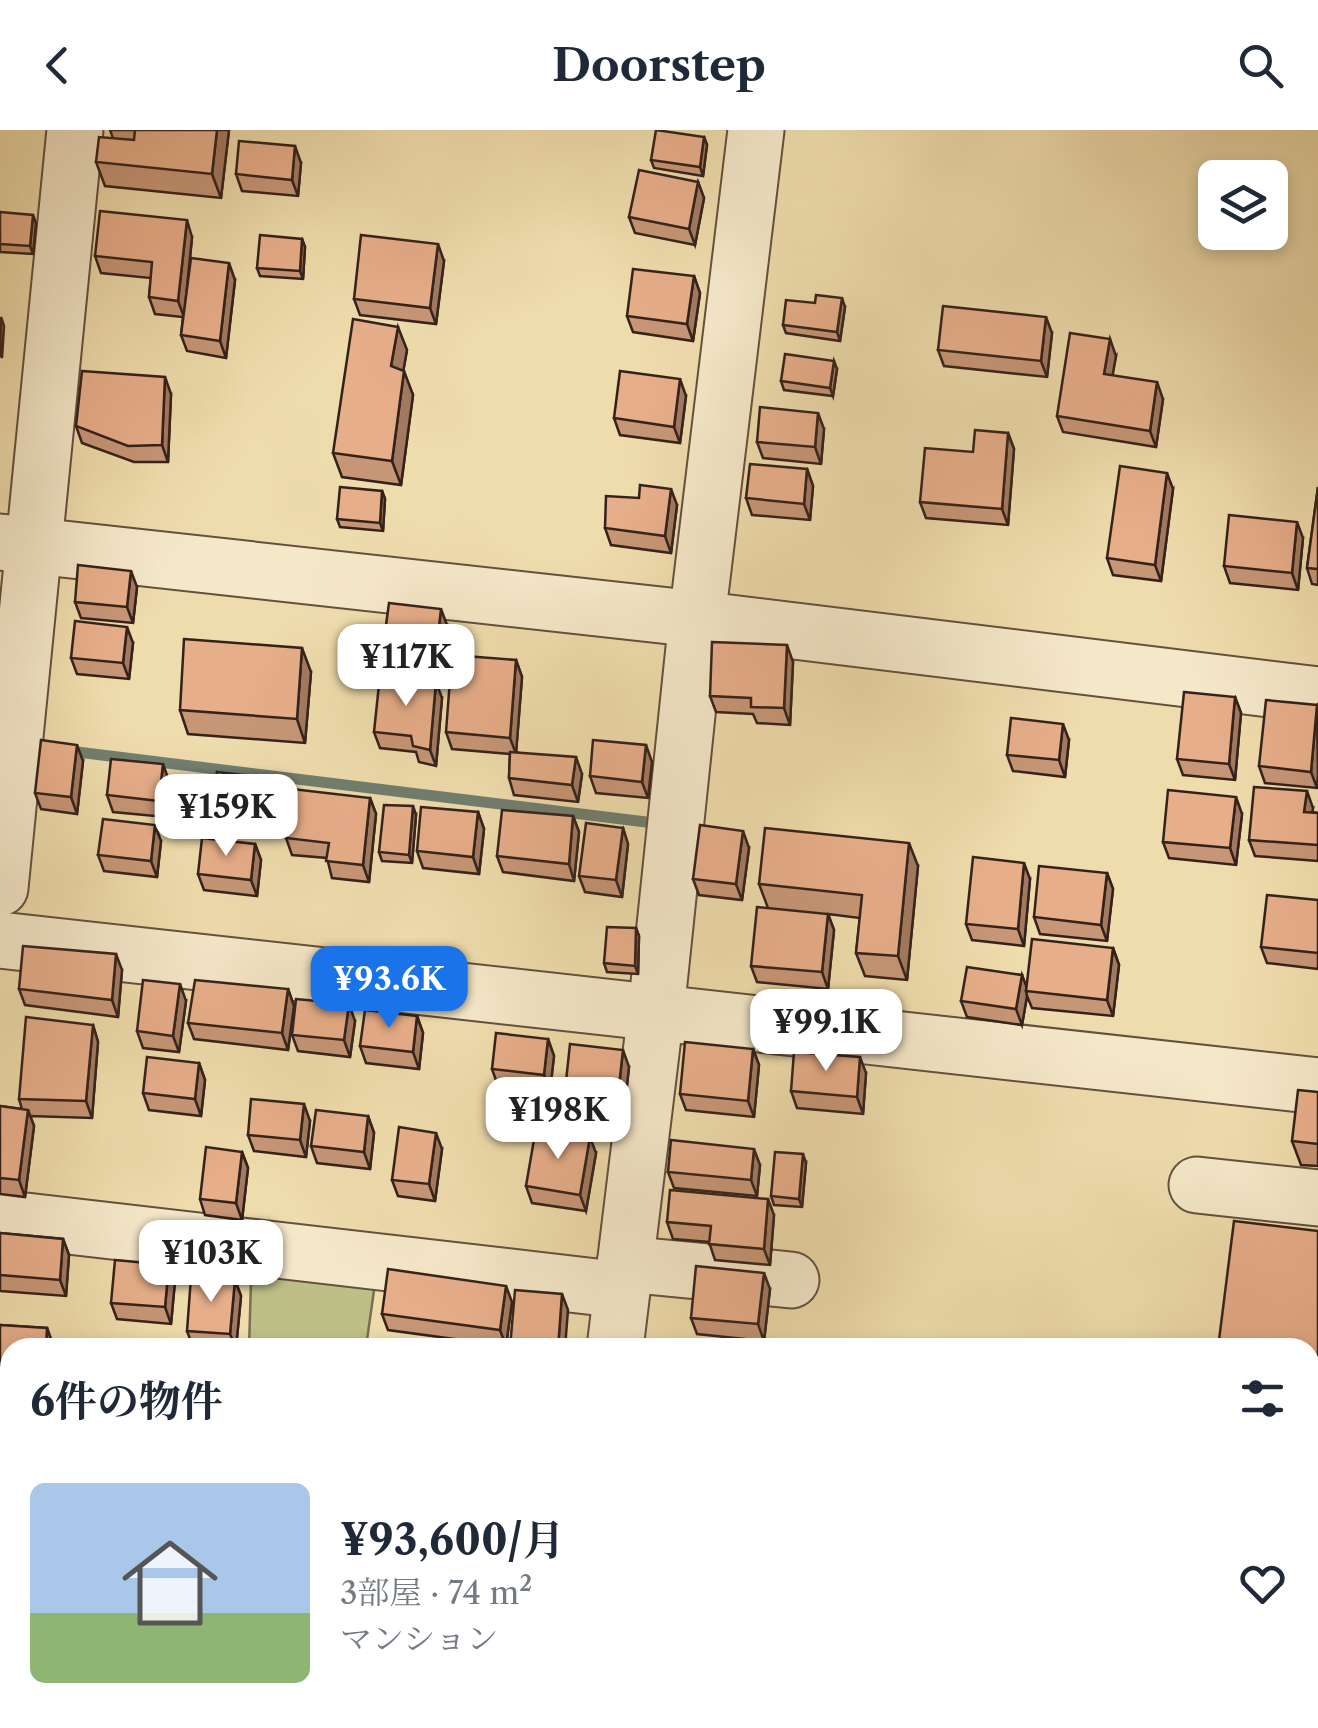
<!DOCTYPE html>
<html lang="ja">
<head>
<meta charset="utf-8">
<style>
  :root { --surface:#fff; --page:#f2f2f3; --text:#1f2937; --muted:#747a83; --line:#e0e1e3; --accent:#1a73e8 }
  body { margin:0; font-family:"Libre Caslon Text","Noto Serif JP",serif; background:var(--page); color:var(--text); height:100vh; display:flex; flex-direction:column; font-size:38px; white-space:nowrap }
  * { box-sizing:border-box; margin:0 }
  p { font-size:32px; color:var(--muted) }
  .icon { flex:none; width:55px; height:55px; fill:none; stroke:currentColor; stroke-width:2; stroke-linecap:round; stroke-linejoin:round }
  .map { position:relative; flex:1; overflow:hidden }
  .drawer { position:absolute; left:0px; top:1208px; width:1320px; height:392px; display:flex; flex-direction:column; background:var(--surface); border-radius:30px 30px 0 0; box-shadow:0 5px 15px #0003 }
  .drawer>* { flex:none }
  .buttons { position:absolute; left:1198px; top:30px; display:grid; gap:20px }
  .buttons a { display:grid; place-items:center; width:90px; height:90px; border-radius:15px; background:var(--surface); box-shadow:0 5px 15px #0003; font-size:50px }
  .price { position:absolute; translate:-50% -85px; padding:0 22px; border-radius:20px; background:#fff; color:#222; font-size:32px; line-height:65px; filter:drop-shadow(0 2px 5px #0008) }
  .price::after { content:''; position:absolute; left:50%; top:60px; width:30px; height:22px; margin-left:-15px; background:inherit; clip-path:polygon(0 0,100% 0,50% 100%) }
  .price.active { background:var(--accent); color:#fff }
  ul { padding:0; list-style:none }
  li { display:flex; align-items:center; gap:30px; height:250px; padding:0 30px }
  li+li { border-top:2px solid var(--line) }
  li span { display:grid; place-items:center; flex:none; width:280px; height:200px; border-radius:15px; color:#555 }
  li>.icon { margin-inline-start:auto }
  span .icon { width:120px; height:120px; fill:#fffc; stroke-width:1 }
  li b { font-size:42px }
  h2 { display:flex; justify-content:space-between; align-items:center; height:120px; padding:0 30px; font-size:42px }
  header { display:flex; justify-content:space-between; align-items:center; height:130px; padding:0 30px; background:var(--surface); font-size:45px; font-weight:700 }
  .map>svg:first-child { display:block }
</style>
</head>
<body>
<header><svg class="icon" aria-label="back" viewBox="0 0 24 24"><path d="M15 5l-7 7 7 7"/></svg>Doorstep<svg class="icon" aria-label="search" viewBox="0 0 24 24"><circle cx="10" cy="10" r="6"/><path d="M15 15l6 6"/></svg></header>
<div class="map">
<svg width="1318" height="1598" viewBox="0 0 1318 1598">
  <rect width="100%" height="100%" fill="#efdcac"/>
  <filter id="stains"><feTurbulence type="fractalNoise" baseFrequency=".002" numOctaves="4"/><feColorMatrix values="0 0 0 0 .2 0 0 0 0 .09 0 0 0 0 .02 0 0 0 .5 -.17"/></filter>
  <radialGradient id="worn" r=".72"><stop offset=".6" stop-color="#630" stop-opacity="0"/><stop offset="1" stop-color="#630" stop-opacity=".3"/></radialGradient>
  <!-- green -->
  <g fill="#bebf86" stroke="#797050" stroke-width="2.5">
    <polygon points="252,1118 378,1132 366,1217 249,1218"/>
    <polygon points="1113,1590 1270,1590 1269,1598 1112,1598"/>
  </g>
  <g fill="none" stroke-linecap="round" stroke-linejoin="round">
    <!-- stream -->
    <polyline stroke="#717e6f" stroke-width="11" points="69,621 646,692"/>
    <defs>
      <g id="minor">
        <polyline points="0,412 697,489 1318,565"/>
        <polyline points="0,758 75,0"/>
        <polyline points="0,810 1318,956"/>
        <polyline points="1197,1055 1318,1068"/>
        <polyline points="0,1088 622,1160"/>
        <polyline points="625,1134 791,1150"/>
        <polyline points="615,1218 656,882 697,489 756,0"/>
        <polyline points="0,1517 10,1519"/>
        <polyline points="512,1590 569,1598"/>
        <polyline points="223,1598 224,1590"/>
        <polyline points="1079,1598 1080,1590"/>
      </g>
    </defs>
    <!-- minor casing -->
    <use href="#minor" stroke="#63503e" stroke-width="59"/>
    <!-- minor -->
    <use href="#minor" stroke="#f5e8c9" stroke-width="55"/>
  </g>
  <!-- wall -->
  <g fill="#c79677" stroke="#34221a" stroke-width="2.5">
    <polygon points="110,0 229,0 221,68 105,56 96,32 113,8"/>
    <polygon points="704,7 707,15 703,46 654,38 651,30"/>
    <polygon points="301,33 298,66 242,61 236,44"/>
    <polygon points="698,52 704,68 695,115 635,103 629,87"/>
    <polygon points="0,82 36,93 33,124 0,122"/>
    <polygon points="192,107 186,171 235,150 226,228 187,221 181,205 183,187 155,184 149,167 151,148 101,143 95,126"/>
    <polygon points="302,109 305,117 303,149 260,146 257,138"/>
    <polygon points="444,131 436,194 360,185 354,169"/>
    <polygon points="694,146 700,163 693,211 633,202 627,186"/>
    <polygon points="845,177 840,211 786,203 783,195"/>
    <polygon points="1052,203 1047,247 944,236 938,220"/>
    <polygon points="407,220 403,241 413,265 401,355 342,347 333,323"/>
    <polygon points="1116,226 1112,245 1163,269 1156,317 1063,302 1057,286"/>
    <polygon points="837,239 833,266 784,260 781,251"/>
    <polygon points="171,264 168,332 134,332 82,313 76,296"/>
    <polygon points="686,266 680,313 620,305 614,288"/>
    <polygon points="824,299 821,334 763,328 757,312"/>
    <polygon points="1008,303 1014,319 1008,395 926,388 920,372 973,322"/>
    <polygon points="807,339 813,356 810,390 752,385 746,368"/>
    <polygon points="1318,357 1318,455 1312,454 1307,438"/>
    <polygon points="1173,359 1161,451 1113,445 1107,428"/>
    <polygon points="382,361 385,369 383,401 340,397 337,389"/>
    <polygon points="639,368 677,375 671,423 611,415 605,398"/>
    <polygon points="1303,408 1298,460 1230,453 1224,436"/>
    <polygon points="137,457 133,493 81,488 75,472"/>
    <polygon points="447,495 443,532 390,526 384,510"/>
    <polygon points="133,513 129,549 77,544 71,528"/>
    <polygon points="516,530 522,547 516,622 582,644 578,672 514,665 509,648 510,624 452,619 446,602 464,551"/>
    <polygon points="793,532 790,595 757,593 753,584 716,582 710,566"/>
    <polygon points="311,542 305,613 188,604 180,580"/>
    <polygon points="1235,567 1241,583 1235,650 1183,645 1177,629"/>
    <polygon points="442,568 436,636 419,632 416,622 380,618 374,602"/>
    <polygon points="1317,575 1317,658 1265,653 1259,636"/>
    <polygon points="1069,610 1065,647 1013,641 1007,625"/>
    <polygon points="83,631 77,684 41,679 35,663"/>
    <polygon points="652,632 648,668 596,663 590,646"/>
    <polygon points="270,648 276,665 272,701 220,695 214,678"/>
    <polygon points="169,651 165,687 113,682 107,665"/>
    <polygon points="370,668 376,684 369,752 332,748 327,728 292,725 286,708"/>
    <polygon points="1313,678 1312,682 1318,683 1318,731 1255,726 1249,710"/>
    <polygon points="478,682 484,699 479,744 423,738 417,721"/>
    <polygon points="1242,684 1236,735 1169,728 1163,712"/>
    <polygon points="416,685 412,733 382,731 379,722"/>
    <polygon points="573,686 579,702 574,751 503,742 497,726"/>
    <polygon points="623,698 628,714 622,767 585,762 579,746"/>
    <polygon points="161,711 157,747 104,741 98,725"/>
    <polygon points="255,714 261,730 257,766 204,760 198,744"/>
    <polygon points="749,718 742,770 699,765 693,749"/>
    <polygon points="918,736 907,850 865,846 856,823 860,788 828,784 834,800 828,859 757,852 751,836 768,778 759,754"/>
    <polygon points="1107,743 1113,759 1107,811 1040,804 1034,787"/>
    <polygon points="1030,749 1024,816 972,810 966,794"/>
    <polygon points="1318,770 1318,839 1267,833 1261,817"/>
    <polygon points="636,798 639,806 638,844 607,842 604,833"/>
    <polygon points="1113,818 1119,835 1113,886 1032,878 1027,866 1022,895 967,887 961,871 1022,845 1026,857"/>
    <polygon points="122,840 118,887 25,875 19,859"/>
    <polygon points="288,859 294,876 288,920 194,909 188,893"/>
    <polygon points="186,871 179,922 143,918 137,901"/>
    <polygon points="417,886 423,903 419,939 366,933 360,916"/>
    <polygon points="355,891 350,927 298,921 292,905"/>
    <polygon points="93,895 98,912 92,988 30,986 34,996 25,1067 0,1064 0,976 22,979 19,969"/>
    <polygon points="548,909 554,926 550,961 498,956 492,939"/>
    <polygon points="753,919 759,935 754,987 686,980 680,964"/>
    <polygon points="199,933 205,950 201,986 149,980 143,963"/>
    <polygon points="629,937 625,973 572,967 566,951"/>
    <polygon points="866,943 863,984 797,978 791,961"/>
    <polygon points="1318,962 1318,1036 1301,1035 1292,1011"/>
    <polygon points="368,986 374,1003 370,1039 317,1033 311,1016"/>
    <polygon points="310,991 306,1027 254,1021 248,1005"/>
    <polygon points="442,1019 435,1071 398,1066 392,1050"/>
    <polygon points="242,1022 248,1038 242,1090 205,1085 200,1069"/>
    <polygon points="596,1023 586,1081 532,1073 526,1056"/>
    <polygon points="806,1033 802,1077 774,1075 771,1066"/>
    <polygon points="760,1035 757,1066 674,1058 668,1042"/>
    <polygon points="774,1085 770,1135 715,1130 709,1112 673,1109 667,1092"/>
    <polygon points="1318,1101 1318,1301 1310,1300 1310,1218"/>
    <polygon points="0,1103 63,1109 69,1125 66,1166 0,1161"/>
    <polygon points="235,1150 241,1166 236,1218 125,1218 193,1217 187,1201"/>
    <polygon points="175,1151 171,1194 117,1189 111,1173"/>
    <polygon points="770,1159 764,1211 697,1204 691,1188"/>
    <polygon points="512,1172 506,1216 388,1200 382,1184"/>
    <polygon points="0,1195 47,1198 53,1215 53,1218 10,1218 10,1254 0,1254"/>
    <polygon points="0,1282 10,1283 10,1341 0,1340"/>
    <polygon points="1310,1349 1318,1350 1318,1426 1310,1426"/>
    <polygon points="0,1350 10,1351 10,1409 0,1408"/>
    <rect x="0" y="1416" width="10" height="58"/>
  </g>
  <!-- shaded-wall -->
  <g fill="#a27a61" stroke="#34221a" stroke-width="2.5">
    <polygon points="217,0 229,0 221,68 212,44"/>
    <polygon points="704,7 707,15 703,46 700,37"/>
    <polygon points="295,16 301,33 298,66 292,50"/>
    <polygon points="698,52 704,68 695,115 689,99"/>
    <polygon points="33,85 36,93 33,124 30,116"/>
    <polygon points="187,90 192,107 184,187 178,171"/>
    <polygon points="302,109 305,117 303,149 300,141"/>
    <polygon points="438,114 444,131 436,194 430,178"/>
    <polygon points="229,133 235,150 226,228 220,211"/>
    <polygon points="694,146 700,163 693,211 687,194"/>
    <polygon points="842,168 845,177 840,211 837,202"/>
    <polygon points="1,187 4,196 2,228 0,223"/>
    <polygon points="1046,187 1052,203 1047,247 1041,231"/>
    <polygon points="398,197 407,220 400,260 391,236"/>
    <polygon points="1110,209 1116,226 1110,260 1104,244"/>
    <polygon points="834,231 837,239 833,266 830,258"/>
    <polygon points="404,241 413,265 401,355 392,331"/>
    <polygon points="165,247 171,264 168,332 162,315"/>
    <polygon points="680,249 686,266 680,313 674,297"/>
    <polygon points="1157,252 1163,269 1156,317 1150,301"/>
    <polygon points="818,283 824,299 821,334 815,317"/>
    <polygon points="1008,303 1014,319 1008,395 1002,379"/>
    <polygon points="807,339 813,356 810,390 804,374"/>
    <polygon points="1167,343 1173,359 1161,451 1155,435"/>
    <polygon points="671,359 677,375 671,423 665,406"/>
    <polygon points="382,361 385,369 383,401 380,393"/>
    <polygon points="1297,392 1303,408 1298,460 1292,443"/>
    <polygon points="131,441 137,457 133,493 127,477"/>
    <polygon points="441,479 447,495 443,532 437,515"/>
    <polygon points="127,497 133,513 129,549 123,533"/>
    <polygon points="787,515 793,532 790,595 784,578"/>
    <polygon points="302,518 311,542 305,613 297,589"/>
    <polygon points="516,530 522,547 516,624 510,608"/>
    <polygon points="436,552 442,568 436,636 430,620"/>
    <polygon points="1235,567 1241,583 1235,650 1229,634"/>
    <polygon points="1317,575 1318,646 1317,658 1311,642"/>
    <polygon points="1063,594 1069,610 1065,647 1059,630"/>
    <polygon points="77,615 83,631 77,684 71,667"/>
    <polygon points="646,615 652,632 648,668 642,652"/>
    <polygon points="576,627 582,644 578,672 572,655"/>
    <polygon points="163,634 169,651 165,687 159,671"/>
    <polygon points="270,648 276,665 272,701 266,684"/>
    <polygon points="1307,661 1313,678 1310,698 1304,682"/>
    <polygon points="1236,667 1242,684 1236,735 1230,718"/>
    <polygon points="370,668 376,684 369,752 363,735"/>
    <polygon points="413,676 416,685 412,733 409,725"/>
    <polygon points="478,682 484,699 479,744 473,727"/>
    <polygon points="573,686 579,702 574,751 569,734"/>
    <polygon points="155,695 161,711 157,747 151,731"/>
    <polygon points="623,698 628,714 622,767 616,750"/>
    <polygon points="743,701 749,718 742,770 736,754"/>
    <polygon points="909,713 918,736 907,850 898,826"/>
    <polygon points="255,714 261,730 257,766 251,750"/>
    <polygon points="1024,733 1030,749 1024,816 1018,799"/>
    <polygon points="1107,743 1113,759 1107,811 1101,795"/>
    <polygon points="828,784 834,800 828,859 822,842"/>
    <polygon points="636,798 639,806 638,844 635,836"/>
    <polygon points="1113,818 1119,835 1113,886 1107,870"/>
    <polygon points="116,824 122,840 118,887 112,870"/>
    <polygon points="1022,845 1028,861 1026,861 1027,866 1022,895 1016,879"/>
    <polygon points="180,854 186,871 179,922 173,906"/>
    <polygon points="288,859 294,876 288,920 282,903"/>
    <polygon points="349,874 355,891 350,927 344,910"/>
    <polygon points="417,886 423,903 419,939 413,922"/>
    <polygon points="93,895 98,912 92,988 86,971"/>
    <polygon points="548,909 554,926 550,961 544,945"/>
    <polygon points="753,919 759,935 754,987 748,971"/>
    <polygon points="623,920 629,937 625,973 619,956"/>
    <polygon points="860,927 866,943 863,984 857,967"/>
    <polygon points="199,933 205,950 201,986 195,969"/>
    <polygon points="304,974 310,991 306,1027 300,1010"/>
    <polygon points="28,980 34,996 25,1067 19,1050"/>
    <polygon points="368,986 374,1003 370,1039 364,1022"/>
    <polygon points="436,1003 442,1019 435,1071 429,1054"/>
    <polygon points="590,1007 596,1023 586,1081 580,1065"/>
    <polygon points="754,1019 760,1035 757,1066 751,1050"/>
    <polygon points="242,1022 248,1038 242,1090 236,1073"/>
    <polygon points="803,1024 806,1033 802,1077 799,1069"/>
    <polygon points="768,1069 774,1085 770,1135 764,1119"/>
    <polygon points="63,1109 69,1125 66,1166 60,1150"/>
    <polygon points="169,1135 175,1151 171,1194 165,1177"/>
    <polygon points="764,1143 770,1159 764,1211 758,1194"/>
    <polygon points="235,1150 241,1166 236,1218 230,1204"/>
    <polygon points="506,1156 512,1172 506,1216 500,1200"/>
    <polygon points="562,1164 568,1180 565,1218 558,1218"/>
    <polygon points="47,1198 53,1215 53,1218 46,1218"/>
  </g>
  <!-- building -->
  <g fill="#e7ae8a" stroke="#34221a" stroke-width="2.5">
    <polygon points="135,0 217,0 212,44 96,32 99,7 134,10"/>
    <polygon points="656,0 704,7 700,37 651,30"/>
    <polygon points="239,11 295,16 292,50 236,44"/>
    <polygon points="639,40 698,52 689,99 629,87"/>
    <polygon points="100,81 187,90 178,171 149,167 152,132 95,126"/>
    <polygon points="0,82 33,85 30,116 0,114"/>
    <polygon points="260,105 302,109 300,141 257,138"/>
    <polygon points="361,105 438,114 430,178 354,169"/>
    <polygon points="191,128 229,133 220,211 181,205"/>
    <polygon points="633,139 694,146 687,194 627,186"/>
    <polygon points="816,165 842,168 837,202 783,195 786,170 815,173"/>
    <polygon points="943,176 1046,187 1041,231 938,220"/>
    <polygon points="353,189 398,197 391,236 404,241 392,331 333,323"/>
    <polygon points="1070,203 1110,209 1104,244 1157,252 1150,301 1057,286"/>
    <polygon points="785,224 834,231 830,258 781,251"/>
    <polygon points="82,241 165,247 162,315 128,316 76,296"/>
    <polygon points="620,241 680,249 674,297 614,288"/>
    <polygon points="760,277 818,283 815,317 757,312"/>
    <polygon points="975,300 1008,303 1002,379 920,372 925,318 973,322"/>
    <polygon points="750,334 807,339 804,374 746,368"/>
    <polygon points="1120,336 1167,343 1155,435 1107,428"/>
    <polygon points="640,355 671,359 665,406 605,398 606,366 639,368"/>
    <polygon points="340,357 382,361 380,393 337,389"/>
    <polygon points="1318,357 1318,439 1307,438"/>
    <polygon points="1229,385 1297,392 1292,443 1224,436"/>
    <polygon points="78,435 131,441 127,477 75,472"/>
    <polygon points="389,473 441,479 437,515 384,510"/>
    <polygon points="75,491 127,497 123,533 71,528"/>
    <polygon points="184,509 302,518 297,589 180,580"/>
    <polygon points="712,512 787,515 784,578 751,577 751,568 710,566"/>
    <polygon points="465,526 516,530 510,608 446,602 450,549 464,551"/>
    <polygon points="380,545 436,552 430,620 413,616 411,606 374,602"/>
    <polygon points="1184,562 1235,567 1229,634 1177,629"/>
    <polygon points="1266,570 1317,575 1311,642 1259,636"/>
    <polygon points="1011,588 1063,594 1059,630 1007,625"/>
    <polygon points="41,610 77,615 71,667 35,663"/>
    <polygon points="593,610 646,615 642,652 590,646"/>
    <polygon points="510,622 576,627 572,655 509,648"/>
    <polygon points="111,629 163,634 159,671 107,665"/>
    <polygon points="217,642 270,648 266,684 214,678"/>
    <polygon points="1254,657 1307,661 1304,682 1318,683 1318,715 1249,710"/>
    <polygon points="292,659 370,668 363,735 326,731 329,713 286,708"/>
    <polygon points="1168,660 1236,667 1230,718 1163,712"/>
    <polygon points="384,675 413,676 409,725 379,722"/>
    <polygon points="421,677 478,682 473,727 417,721"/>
    <polygon points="502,680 573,686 569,734 497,726"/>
    <polygon points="103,689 155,695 151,731 98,725"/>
    <polygon points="586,693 623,698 616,750 579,746"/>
    <polygon points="700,695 743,701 736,754 693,749"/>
    <polygon points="765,698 909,713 898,826 856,823 862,765 759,754"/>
    <polygon points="202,708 255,714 251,750 198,744"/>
    <polygon points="973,727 1024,733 1018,799 966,794"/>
    <polygon points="1039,736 1107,743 1101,795 1034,787"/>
    <polygon points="1267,765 1318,770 1318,823 1261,817"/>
    <polygon points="757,777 828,784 822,842 751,836"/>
    <polygon points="607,797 636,798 635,836 604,833"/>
    <polygon points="1032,809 1113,818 1107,870 1026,861"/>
    <polygon points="23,816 116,824 112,870 19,859"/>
    <polygon points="967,837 1022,845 1016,879 961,871"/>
    <polygon points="143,850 180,854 173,906 137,901"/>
    <polygon points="195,850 288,859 282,903 188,893"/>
    <polygon points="296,869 349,874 344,910 292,905"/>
    <polygon points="365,880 417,886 413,922 360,916"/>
    <polygon points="26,887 93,895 86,971 19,969"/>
    <polygon points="496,903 548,909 544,945 492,939"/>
    <polygon points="685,912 753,919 748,971 680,964"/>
    <polygon points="570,914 623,920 619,956 566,951"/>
    <polygon points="794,922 860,927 857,967 791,961"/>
    <polygon points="147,927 199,933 195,969 143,963"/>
    <polygon points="1298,960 1318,962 1318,1014 1292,1011"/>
    <polygon points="251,969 304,974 300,1010 248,1005"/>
    <polygon points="0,976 28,980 19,1050 0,1048"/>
    <polygon points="316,980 368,986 364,1022 311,1016"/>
    <polygon points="399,997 436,1003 429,1054 392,1050"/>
    <polygon points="536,998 590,1007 580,1065 526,1056"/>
    <polygon points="671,1010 754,1019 751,1050 668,1042"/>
    <polygon points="206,1017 242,1022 236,1073 200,1069"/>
    <polygon points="775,1022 803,1024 799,1069 771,1066"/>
    <polygon points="670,1060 768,1069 764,1119 709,1114 711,1096 667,1092"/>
    <polygon points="1234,1091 1318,1101 1318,1272 1310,1271 1310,1218 1218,1218"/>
    <polygon points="0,1103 63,1109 60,1150 0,1145"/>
    <polygon points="115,1130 169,1135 165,1177 111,1173"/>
    <polygon points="696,1136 764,1143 758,1194 691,1188"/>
    <polygon points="388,1139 506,1156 500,1200 382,1184"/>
    <polygon points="191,1147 235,1150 230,1204 187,1201"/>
    <polygon points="515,1160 562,1164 558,1218 510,1218"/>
    <polygon points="0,1195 47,1198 46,1218 10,1218 10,1238 0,1238"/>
    <polygon points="126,1211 202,1218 125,1218"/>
    <polygon points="775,1211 840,1218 775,1218"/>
    <polygon points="0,1282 10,1283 10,1325 0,1324"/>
    <polygon points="1310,1349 1318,1350 1318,1411 1310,1410"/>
    <polygon points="0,1350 10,1351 9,1393 0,1392"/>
    <rect x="0" y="1416" width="10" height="42"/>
    <polygon points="142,1590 198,1597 198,1598 141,1598"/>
    <polygon points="241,1593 281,1598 240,1598"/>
  </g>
  <rect width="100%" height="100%" filter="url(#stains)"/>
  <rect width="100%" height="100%" fill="url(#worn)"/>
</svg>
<div class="buttons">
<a><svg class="icon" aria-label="layers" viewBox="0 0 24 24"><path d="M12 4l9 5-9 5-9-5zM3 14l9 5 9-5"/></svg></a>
</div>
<b class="price" style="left:406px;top:579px">¥117K</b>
<b class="price" style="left:226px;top:729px">¥159K</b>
<b class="price active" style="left:389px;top:901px">¥93.6K</b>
<b class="price" style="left:826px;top:944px">¥99.1K</b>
<b class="price" style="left:558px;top:1032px">¥198K</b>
<b class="price" style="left:211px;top:1175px">¥103K</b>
<section class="drawer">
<h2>6件の物件<svg class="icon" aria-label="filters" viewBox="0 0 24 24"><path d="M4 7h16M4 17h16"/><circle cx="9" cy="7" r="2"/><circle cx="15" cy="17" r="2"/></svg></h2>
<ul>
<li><span style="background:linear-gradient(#a9c7e8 65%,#8fb573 0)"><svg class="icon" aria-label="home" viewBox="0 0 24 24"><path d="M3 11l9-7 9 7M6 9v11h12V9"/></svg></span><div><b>¥93,600/月</b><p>3部屋 · 74 m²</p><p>マンション</p></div><svg class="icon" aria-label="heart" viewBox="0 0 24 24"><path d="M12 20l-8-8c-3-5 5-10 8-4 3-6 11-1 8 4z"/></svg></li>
</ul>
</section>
</div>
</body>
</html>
